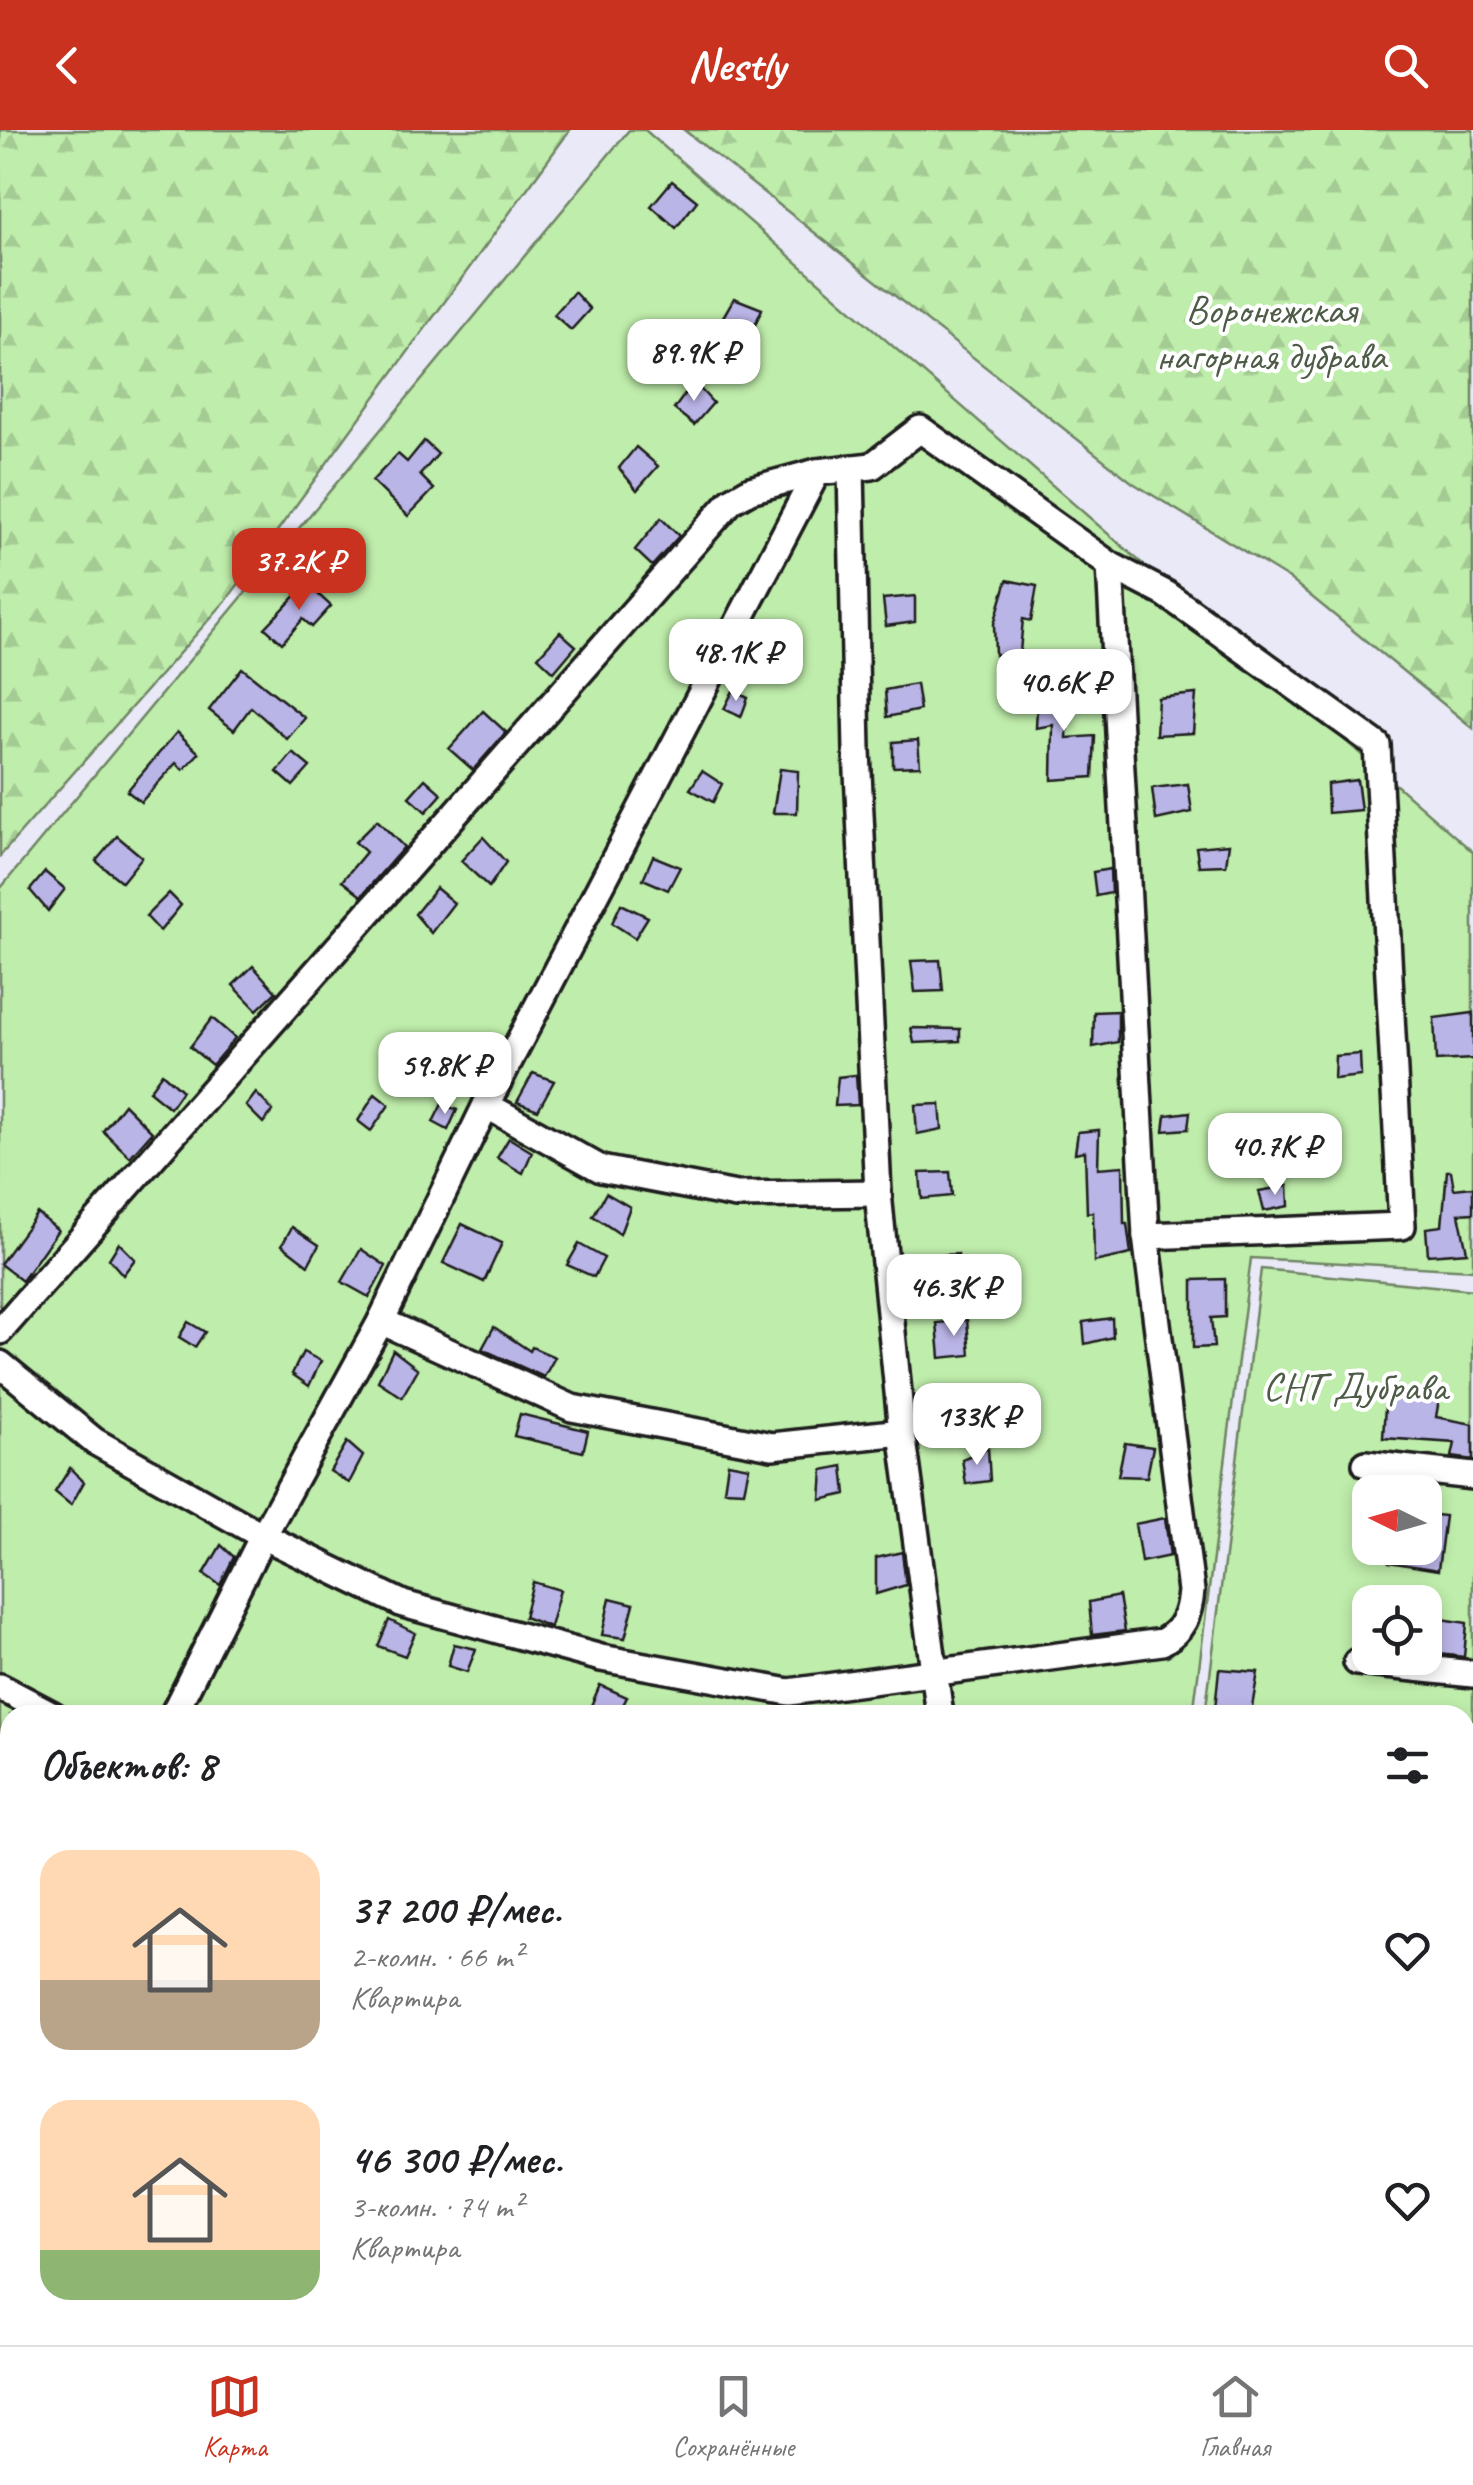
<!DOCTYPE html>
<html lang="ru">
<head>
<meta charset="utf-8">
<style>
  :root { --surface:#fff; --page:#f6f6f6; --text:#202124; --muted:#757577; --line:#e0e0e0; --accent:#c8321e }
  body { margin:0; font-family:Caveat,sans-serif; background:var(--page); color:var(--text); height:100vh; display:flex; flex-direction:column; font-size:38px; white-space:nowrap }
  * { box-sizing:border-box; margin:0 }
  p { font-size:32px; color:var(--muted) }
  .icon { flex:none; width:55px; height:55px; fill:none; stroke:currentColor; stroke-width:2; stroke-linecap:round; stroke-linejoin:round }
  .map { position:relative; flex:1; overflow:hidden }
  .panel { position:absolute; left:0px; top:1575px; width:1475px; height:640px; display:flex; flex-direction:column; background:var(--surface); border-radius:30px 30px 0 0; box-shadow:0 5px 15px #0003 }
  .panel>* { flex:none }
  .needle { width:65px; rotate:275deg }
  .fabs { position:absolute; left:1352px; top:1345px; display:grid; gap:20px }
  .fabs a { display:grid; place-items:center; width:90px; height:90px; border-radius:20px; background:var(--surface); box-shadow:0 5px 15px #0003; font-size:50px }
  .price { position:absolute; translate:-50% -85px; padding:0 22px; border-radius:20px; background:#fff; color:#222; font-size:32px; line-height:65px; filter:drop-shadow(0 2px 5px #0008) }
  .price::after { content:''; position:absolute; left:50%; top:60px; width:30px; height:22px; margin-left:-15px; background:inherit; clip-path:polygon(0 0,100% 0,50% 100%) }
  .price.selected { background:var(--accent); color:#fff }
  ul { padding:0; list-style:none }
  li { display:flex; align-items:center; gap:30px; height:250px; padding:0 40px }
  li span { display:grid; place-items:center; flex:none; width:280px; height:200px; border-radius:30px; color:#555 }
  li>.icon { margin-inline-start:auto }
  span .icon { width:120px; height:120px; fill:#fffc; stroke-width:1 }
  li b { font-size:42px }
  h2 { display:flex; justify-content:space-between; align-items:center; height:120px; padding:0 40px; font-size:42px }
  header { display:flex; justify-content:space-between; align-items:center; height:130px; padding:0 40px; background:var(--accent); color:#fff; font-size:45px; font-weight:700 }
  .menu { display:flex; justify-content:space-around; align-items:center; height:140px; border-top:2px solid var(--line); background:var(--surface); font-size:28px; color:var(--muted) }
  .menu a { display:grid; justify-items:center; gap:5px }
  .menu .selected { color:var(--accent) }
  .map>svg:first-child { display:block }
</style>
</head>
<body>
<header><svg class="icon" aria-label="back" viewBox="0 0 24 24"><path d="M15 5l-7 7 7 7"/></svg>Nestly<svg class="icon" aria-label="search" viewBox="0 0 24 24"><circle cx="10" cy="10" r="6"/><path d="M15 15l6 6"/></svg></header>
<div class="map">
<svg width="1473" height="2215" viewBox="0 0 1473 2215">
  <defs>
    <pattern id="forest-firs" width="22" height="20" patternUnits="userSpaceOnUse" patternTransform="scale(2.5)"><rect width="22" height="20" fill="#bfedab"/><path d="M5 1l3.5 6h-7zM16 11l3.5 6h-7z" fill="#a4cb93"/></pattern>
  </defs>
  <rect width="100%" height="100%" fill="#eae9f8"/>
  <filter id="ink" filterUnits="userSpaceOnUse"><feTurbulence type="fractalNoise" baseFrequency=".01" numOctaves="2"/><feDisplacementMap in="SourceGraphic" scale="20" xChannelSelector="R" yChannelSelector="G"/><feConvolveMatrix kernelMatrix="1 2 1 2 8 2 1 2 1" color-interpolation-filters="sRGB"/></filter>
  <g filter="url(#ink)">
    <!-- built -->
    <polygon fill="#dcd9f3" points="10,2011 10,2205 980,2205 981,2215 0,2215 0,2021"/>
    <!-- forest -->
    <g fill="url(#forest-firs)" stroke="#6e8464" stroke-width="2.5">
      <polygon points="0,0 570,0 229,467 0,726"/>
      <polygon points="684,0 1473,0 1473,598 1291,450 1133,353"/>
    </g>
    <!-- green -->
    <g fill="#bfedab" stroke="#6e8464" stroke-width="2.5" fill-rule="evenodd">
      <polygon points="629,0 645,0 1473,722 1473,1140 1251,1128 1193,1585 10,1585 10,2006 0,2016 0,759"/>
      <path d="M1261 1139 1473 1160V2215H1125L1126 2205H1465V1585H1205ZM1370 1362H1425V1418H1370ZM1370 1472H1425V1528H1370Z"/>
      <polygon points="985,2205 1114,2205 1113,2215 985,2215"/>
    </g>
    <!-- building -->
    <g fill="#bab5e7" stroke="#1c1c1c" stroke-width="2.5">
      <polygon points="672,51 697,71 676,98 651,76"/>
      <polygon points="574,162 590,179 571,200 554,185"/>
      <polygon points="734,168 762,179 750,206 723,187"/>
      <polygon points="694,252 713,273 694,295 674,279"/>
      <polygon points="424,311 438,324 420,345 434,359 408,386 372,351 398,324 407,332"/>
      <polygon points="636,317 658,336 637,360 619,338"/>
      <polygon points="661,388 679,406 652,436 635,420"/>
      <polygon points="1007,450 1037,456 1031,491 1023,489 1020,522 995,525 994,494"/>
      <polygon points="307,454 331,476 312,497 303,489 282,513 265,498"/>
      <polygon points="915,466 915,492 886,496 883,469"/>
      <polygon points="560,502 576,516 554,542 538,527"/>
      <polygon points="242,538 305,588 287,609 251,577 234,600 209,580"/>
      <polygon points="1070,551 1067,608 1095,606 1093,647 1052,650 1053,595 1036,598 1038,554"/>
      <polygon points="916,554 920,580 887,587 885,560"/>
      <polygon points="733,561 748,568 741,587 724,579"/>
      <polygon points="1196,564 1193,603 1156,605 1158,568"/>
      <polygon points="483,581 506,602 473,640 449,619"/>
      <polygon points="177,602 199,623 183,640 176,633 141,672 127,661"/>
      <polygon points="918,610 920,636 893,637 893,612"/>
      <polygon points="293,623 310,637 293,656 277,642"/>
      <polygon points="780,639 798,641 797,683 773,683"/>
      <polygon points="702,641 722,654 713,672 690,659"/>
      <polygon points="425,649 442,664 426,682 409,667"/>
      <polygon points="1357,650 1361,680 1328,683 1327,654"/>
      <polygon points="1188,654 1192,682 1156,690 1152,658"/>
      <polygon points="377,690 404,717 361,766 342,751 366,722 355,712"/>
      <polygon points="117,706 142,727 122,752 96,731"/>
      <polygon points="483,707 506,732 489,757 461,731"/>
      <polygon points="1229,714 1226,735 1199,736 1196,717"/>
      <polygon points="653,726 680,737 668,760 643,749"/>
      <polygon points="1110,739 1111,763 1096,766 1093,742"/>
      <polygon points="45,742 65,759 48,781 30,760"/>
      <polygon points="436,758 454,773 431,803 415,784"/>
      <polygon points="169,763 181,775 160,801 146,786"/>
      <polygon points="621,774 648,787 635,808 612,793"/>
      <polygon points="940,830 943,861 915,862 911,831"/>
      <polygon points="253,836 276,862 257,880 233,855"/>
      <polygon points="1118,881 1118,912 1093,917 1094,882"/>
      <polygon points="1473,883 1473,929 1436,931 1434,888"/>
      <polygon points="212,888 235,908 212,935 190,917"/>
      <polygon points="911,898 960,899 960,911 914,913"/>
      <polygon points="1360,924 1361,946 1334,949 1335,926"/>
      <polygon points="162,943 182,961 170,978 149,961"/>
      <polygon points="533,943 554,951 538,980 517,972"/>
      <polygon points="856,945 858,975 835,976 838,947"/>
      <polygon points="256,963 273,981 263,993 246,976"/>
      <polygon points="375,964 389,975 371,1001 358,991"/>
      <polygon points="124,974 152,1002 130,1027 103,1001"/>
      <polygon points="442,974 457,980 448,1000 433,992"/>
      <polygon points="940,974 942,999 917,1004 915,975"/>
      <polygon points="1190,982 1188,999 1164,1001 1166,985"/>
      <polygon points="1099,1000 1098,1038 1123,1036 1124,1094 1127,1094 1131,1124 1094,1132 1093,1082 1087,1083 1085,1021 1075,1023 1078,1002"/>
      <polygon points="509,1008 532,1022 523,1043 497,1028"/>
      <polygon points="1447,1041 1451,1041 1454,1059 1473,1057 1473,1083 1459,1084 1467,1122 1428,1125 1426,1098 1442,1096"/>
      <polygon points="950,1042 952,1066 922,1069 920,1043"/>
      <polygon points="1288,1056 1289,1076 1264,1081 1259,1061"/>
      <polygon points="606,1063 630,1077 620,1104 593,1086"/>
      <polygon points="37,1083 58,1100 22,1151 0,1134"/>
      <polygon points="462,1094 502,1113 484,1152 443,1133"/>
      <polygon points="292,1097 319,1115 308,1135 282,1115"/>
      <polygon points="119,1113 135,1129 123,1145 109,1129"/>
      <polygon points="579,1114 604,1128 594,1147 567,1135"/>
      <polygon points="361,1119 386,1136 369,1167 342,1152"/>
      <polygon points="958,1124 958,1141 969,1142 970,1161 926,1165 925,1126"/>
      <polygon points="1225,1149 1225,1187 1211,1188 1214,1217 1193,1218 1193,1150"/>
      <polygon points="1112,1188 1113,1207 1085,1214 1083,1192"/>
      <polygon points="967,1190 970,1225 940,1228 937,1193"/>
      <polygon points="188,1192 205,1202 195,1217 179,1207"/>
      <polygon points="494,1197 530,1221 532,1217 555,1227 544,1247 482,1219"/>
      <polygon points="393,1220 418,1239 402,1267 378,1251"/>
      <polygon points="303,1222 321,1231 309,1256 292,1244"/>
      <polygon points="1386,1260 1440,1264 1436,1287 1473,1294 1473,1330 1452,1327 1455,1313 1383,1308"/>
      <polygon points="520,1284 588,1301 583,1322 514,1306"/>
      <polygon points="347,1312 363,1326 349,1353 330,1341"/>
      <polygon points="1125,1313 1153,1317 1147,1347 1118,1346"/>
      <polygon points="988,1318 990,1351 966,1354 962,1329"/>
      <polygon points="728,1333 749,1337 744,1361 724,1360"/>
      <polygon points="843,1336 846,1364 821,1370 823,1340"/>
      <polygon points="70,1338 84,1352 71,1375 55,1362"/>
      <polygon points="1425,1384 1445,1386 1438,1440 1389,1432 1391,1418 1425,1418"/>
      <polygon points="1165,1388 1170,1426 1141,1432 1135,1394"/>
      <polygon points="221,1415 234,1427 220,1455 204,1444"/>
      <polygon points="902,1422 906,1455 876,1464 876,1428"/>
      <polygon points="533,1452 560,1460 550,1497 524,1487"/>
      <polygon points="1119,1466 1125,1501 1092,1505 1089,1472"/>
      <polygon points="610,1468 634,1474 625,1508 602,1505"/>
      <polygon points="1436,1488 1467,1493 1464,1527 1431,1523"/>
      <polygon points="389,1490 415,1503 405,1526 378,1516"/>
      <polygon points="454,1514 476,1519 467,1542 448,1536"/>
      <polygon points="1219,1539 1258,1542 1251,1583 1215,1579"/>
      <polygon points="600,1555 627,1567 618,1585 602,1585 590,1578"/>
    </g>
    <g fill="none" stroke-linecap="round" stroke-linejoin="round">
      <defs>
        <g id="minor">
          <polyline points="851,339 857,621 878,1063 902,1302 940,1585"/>
          <polyline points="486,975 601,1039 736,1065 878,1063"/>
          <polyline points="381,1191 572,1278 772,1316 902,1302"/>
          <polyline points="0,1201 731,371 750,360 817,342 872,336 920,299 1110,435 1166,464 1377,615 1402,1096 1146,1106"/>
          <path d="M0 1234 94 1311 263 1406 403 1474 601 1528 789 1562 1162 1512C1183 1500 1189 1485 1191 1461L1146 1106 1110 435"/>
          <polyline points="1366,1334 1473,1346"/>
          <polyline points="1357,1532 1473,1544"/>
          <polyline points="0,1557 53,1585"/>
          <polyline points="173,1585 263,1406 381,1191 486,975 817,342"/>
          <polyline points="1465,1743 1473,1744"/>
          <polyline points="0,1859 10,1864"/>
          <polyline points="1465,1940 1473,1941"/>
          <polyline points="996,2205 996,2215"/>
        </g>
      </defs>
      <!-- minor casing -->
      <use href="#minor" stroke="#1c1c1c" stroke-width="32"/>
      <!-- minor -->
      <use href="#minor" stroke="#fff" stroke-width="25"/>
    </g>
  </g>
  <g text-anchor="middle" stroke-width="8" stroke-linejoin="round" paint-order="stroke">
    <!-- park labels -->
    <g font-size="40" fill="#4d5b47" stroke="#fff">
      <text x="1271" y="193">Воронежская<tspan x="1271" dy="46">нагорная дубрава</tspan></text>
      <text x="1355" y="1270">СНТ Дубрава</text>
    </g>
  </g>
</svg>
<div class="fabs">
<a><svg class="needle" viewBox="-14 -14 28 28"><path d="M0-13l5 13h-10z" fill="#e53935"/><path d="M0 13l5-13h-10z" fill="#757577"/></svg></a>
<a><svg class="icon" aria-label="locate" viewBox="0 0 24 24"><circle cx="12" cy="12" r="6"/><path d="M12 2v4M12 18v4M2 12h4M18 12h4"/></svg></a>
</div>
<b class="price" style="left:694px;top:274px">89.9K ₽</b>
<b class="price selected" style="left:299px;top:483px">37.2K ₽</b>
<b class="price" style="left:736px;top:574px">48.1K ₽</b>
<b class="price" style="left:1064px;top:604px">40.6K ₽</b>
<b class="price" style="left:445px;top:987px">59.8K ₽</b>
<b class="price" style="left:1275px;top:1068px">40.7K ₽</b>
<b class="price" style="left:954px;top:1209px">46.3K ₽</b>
<b class="price" style="left:977px;top:1338px">133K ₽</b>
<section class="panel">
<h2>Объектов: 8<svg class="icon" aria-label="filters" viewBox="0 0 24 24"><path d="M4 7h16M4 17h16"/><circle cx="9" cy="7" r="2"/><circle cx="15" cy="17" r="2"/></svg></h2>
<ul>
<li><span style="background:linear-gradient(#ffd9b3 65%,#b9a48a 0)"><svg class="icon" aria-label="home" viewBox="0 0 24 24"><path d="M3 11l9-7 9 7M6 9v11h12V9"/></svg></span><div><b>37 200 ₽/мес.</b><p>2-комн. · 66 m²</p><p>Квартира</p></div><svg class="icon" aria-label="heart" viewBox="0 0 24 24"><path d="M12 20l-8-8c-3-5 5-10 8-4 3-6 11-1 8 4z"/></svg></li>
<li><span style="background:linear-gradient(#ffd9b3 75%,#8fb573 0)"><svg class="icon" aria-label="home" viewBox="0 0 24 24"><path d="M3 11l9-7 9 7M6 9v11h12V9"/></svg></span><div><b>46 300 ₽/мес.</b><p>3-комн. · 74 m²</p><p>Квартира</p></div><svg class="icon" aria-label="heart" viewBox="0 0 24 24"><path d="M12 20l-8-8c-3-5 5-10 8-4 3-6 11-1 8 4z"/></svg></li>
</ul>
</section>
</div>
<nav class="menu">
<a class="selected"><svg class="icon" aria-label="map" viewBox="0 0 24 24"><path d="M3 6l6-2 6 2 6-2v14l-6 2-6-2-6 2zM9 4v14M15 6v14"/></svg>Карта</a>
<a><svg class="icon" aria-label="saved" viewBox="0 0 24 24"><path d="M7 4h10v16l-5-4-5 4z"/></svg>Сохранённые</a>
<a><svg class="icon" aria-label="home" viewBox="0 0 24 24"><path d="M3 11l9-7 9 7M6 9v11h12V9"/></svg>Главная</a>
</nav>
</body>
</html>
